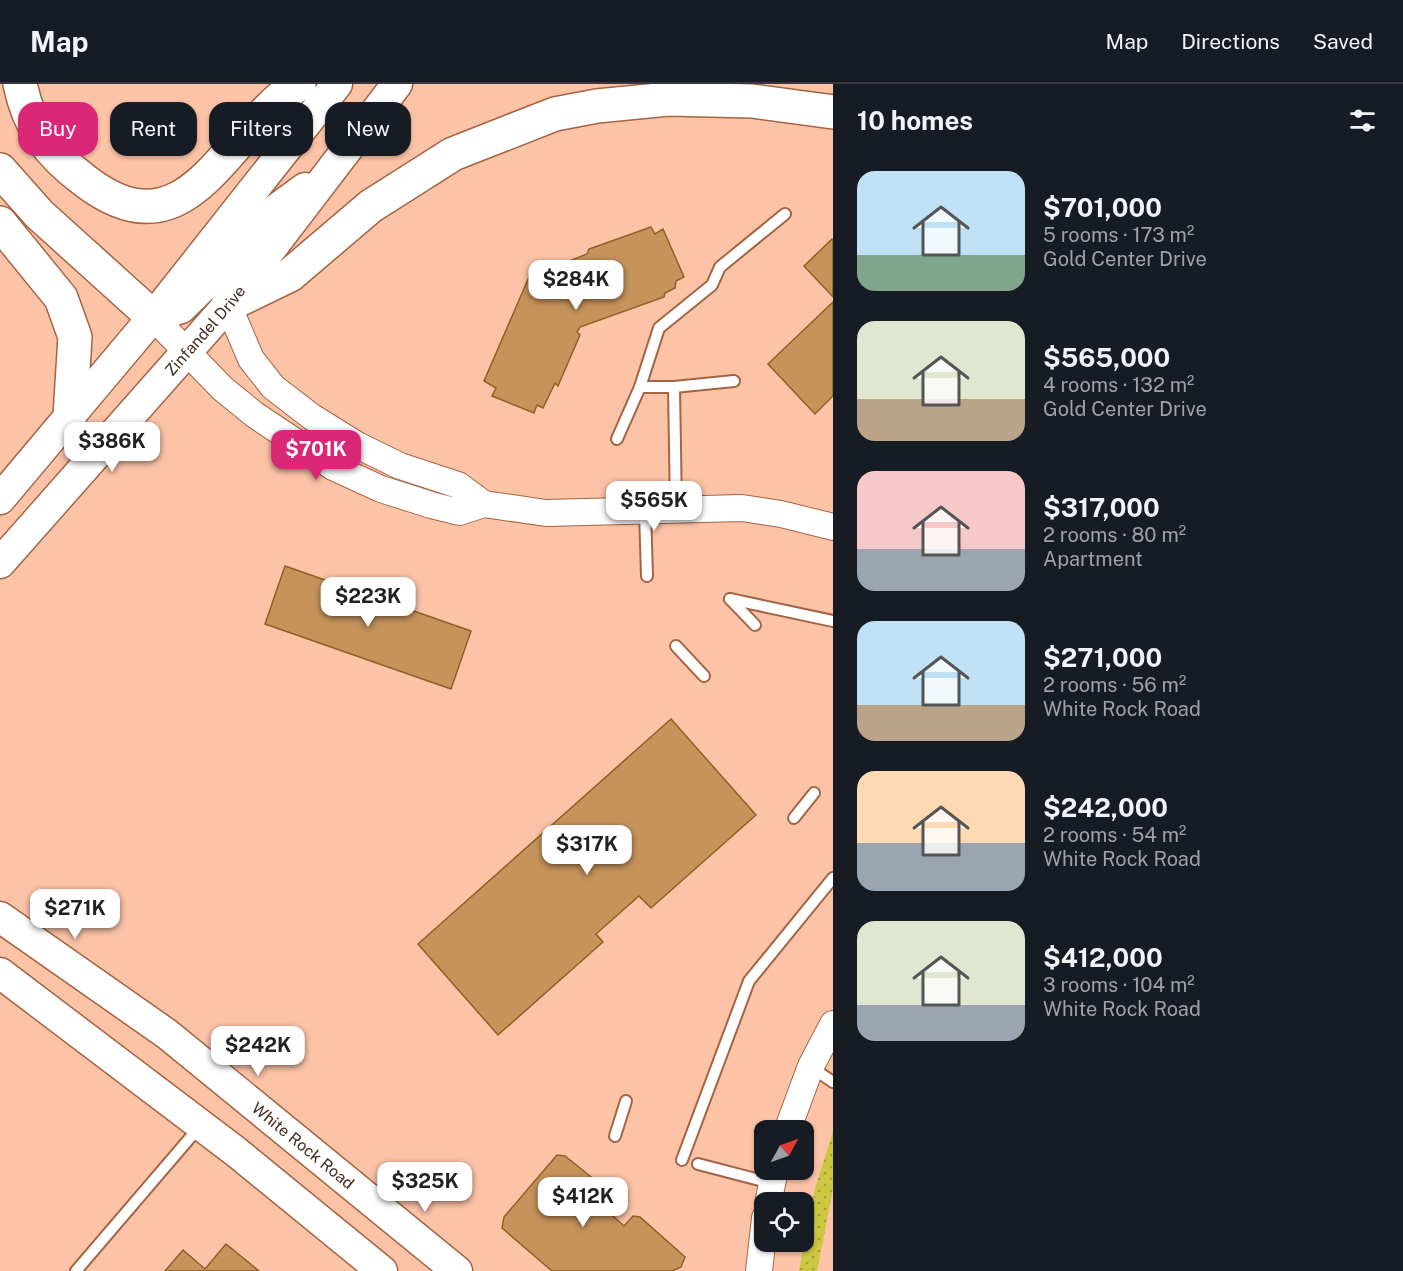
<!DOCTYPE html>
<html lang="en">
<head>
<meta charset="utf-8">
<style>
  :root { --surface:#171b24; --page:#20242c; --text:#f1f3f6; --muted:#9ea1a6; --line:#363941; --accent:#db2777 }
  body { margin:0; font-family:"Public Sans",sans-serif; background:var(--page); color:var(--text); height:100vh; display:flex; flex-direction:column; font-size:22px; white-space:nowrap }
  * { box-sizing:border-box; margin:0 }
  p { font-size:20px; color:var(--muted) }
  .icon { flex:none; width:33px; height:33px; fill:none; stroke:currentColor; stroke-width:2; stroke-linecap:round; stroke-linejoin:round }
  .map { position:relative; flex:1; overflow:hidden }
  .panel { display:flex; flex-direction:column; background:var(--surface); width:570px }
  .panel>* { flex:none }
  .hud { position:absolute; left:18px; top:18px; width:570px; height:54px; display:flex; gap:12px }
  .needle { width:39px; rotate:50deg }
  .controls { position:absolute; left:754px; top:1036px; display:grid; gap:12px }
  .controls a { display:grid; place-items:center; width:60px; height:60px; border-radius:12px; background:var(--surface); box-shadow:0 2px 4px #0004; font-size:30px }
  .price { position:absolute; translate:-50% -51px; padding:0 14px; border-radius:12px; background:#fff; color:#222; font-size:20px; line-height:39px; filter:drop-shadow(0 2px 3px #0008) }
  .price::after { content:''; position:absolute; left:50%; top:36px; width:18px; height:14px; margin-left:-9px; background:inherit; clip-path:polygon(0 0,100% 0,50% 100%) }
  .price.selected { background:var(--accent); color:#fff }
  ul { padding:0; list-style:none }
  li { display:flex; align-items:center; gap:18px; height:150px; padding:0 24px }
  li span { display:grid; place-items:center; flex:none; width:168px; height:120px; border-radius:18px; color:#555 }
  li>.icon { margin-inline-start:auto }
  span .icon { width:72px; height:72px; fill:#fffc; stroke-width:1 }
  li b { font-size:26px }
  h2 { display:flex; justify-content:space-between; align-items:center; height:72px; padding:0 24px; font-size:26px }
  .tag { padding:0 21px; border-radius:18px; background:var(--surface); box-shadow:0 2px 4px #0004; font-size:21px; line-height:54px }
  .tag.selected { background:var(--accent); color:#fff }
  header { display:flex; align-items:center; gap:36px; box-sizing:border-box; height:84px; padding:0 30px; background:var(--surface); border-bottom:2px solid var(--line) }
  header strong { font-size:28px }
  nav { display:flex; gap:33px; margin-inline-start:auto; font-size:21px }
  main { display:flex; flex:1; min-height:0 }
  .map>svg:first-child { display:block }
</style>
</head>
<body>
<header>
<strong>Map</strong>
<nav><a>Map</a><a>Directions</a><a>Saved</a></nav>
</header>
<main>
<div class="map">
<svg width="833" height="1187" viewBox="0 0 833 1187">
  <defs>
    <pattern id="grass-dots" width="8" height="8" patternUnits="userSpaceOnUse" patternTransform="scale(1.5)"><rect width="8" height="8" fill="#ccc841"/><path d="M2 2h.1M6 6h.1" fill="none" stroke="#a7a336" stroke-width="1.8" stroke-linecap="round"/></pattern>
  </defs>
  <rect width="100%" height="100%" fill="#fcc3a7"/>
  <!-- grass -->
  <polygon fill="url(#grass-dots)" points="833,1048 833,1105 817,1187 799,1187 815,1104"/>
  <!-- building -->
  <g fill="#c6935b" stroke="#8f6026" stroke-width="1.5">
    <polygon points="651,143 655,150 663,145 684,193 676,197 675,204 665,209 664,213 580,243 577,248 580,251 558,302 555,299 543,324 537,321 534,329 492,312 496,304 484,297 529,193 587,170 589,165"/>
    <polygon points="832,155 833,156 833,213 804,182"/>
    <polygon points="833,218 833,312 815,330 768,280"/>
    <polygon points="285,482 471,547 451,605 265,540"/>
    <polygon points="671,635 756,731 651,824 639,812 596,850 603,858 498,951 418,860"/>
    <polygon points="557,1071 565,1072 596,1097 599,1103 592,1113 624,1142 633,1132 640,1133 685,1173 681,1183 672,1187 552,1187 502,1144 504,1133"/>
    <polygon points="226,1160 259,1187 165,1187 183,1166 205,1185"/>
  </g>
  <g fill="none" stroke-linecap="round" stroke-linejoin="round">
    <defs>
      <g id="service">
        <polyline points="640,303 674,303 676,425"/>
        <polyline points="674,303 734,297"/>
        <polyline points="617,355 640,303 659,244 712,201 720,183 785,130"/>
        <polyline points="645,427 647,492"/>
        <polyline points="730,515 833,537"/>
        <polyline points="730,515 755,541"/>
        <polyline points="676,562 704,592"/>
        <polyline points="794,734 814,709"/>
        <polyline points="811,983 833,998"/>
        <polyline points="615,1052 626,1017"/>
        <polyline points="682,1076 749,897 833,794"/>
        <polyline points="698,1080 771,1099"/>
        <polyline points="76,1187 201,1041"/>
      </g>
      <g id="tertiary">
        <polyline points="228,221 251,275 273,303 312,333 357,361 400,382 458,401 484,420 546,429 742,424 781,430 833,443"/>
        <polyline points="153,233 223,305 255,331 333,383 381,405 431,421 459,428 484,420"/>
        <polyline points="787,1047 811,982 833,940"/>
        <polyline points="768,1119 775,1086"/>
        <polyline points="759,1187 765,1134"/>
      </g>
      <g id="secondary">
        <polyline points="175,226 181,224 227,179 268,131 305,104"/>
        <polyline points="0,415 153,233 337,0"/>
        <path id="s1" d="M0 479 228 221 397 0"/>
        <path id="s2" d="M0 833 167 950 457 1187"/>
        <polyline points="0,889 235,1067 382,1187"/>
      </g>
      <g id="motorway">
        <path d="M20 0C29 43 49 70 84 96 189 178 225 47 299 0"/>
        <polyline points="0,86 39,130 153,233"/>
        <polyline points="0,139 61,214 75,253 70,332"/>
        <polyline points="228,221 290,191 371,122 453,70 555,30 597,22 668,15 752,17 833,28"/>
      </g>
    </defs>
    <!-- service casing -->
    <use href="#service" stroke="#a46443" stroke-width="14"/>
    <!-- tertiary casing -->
    <use href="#tertiary" stroke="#a46443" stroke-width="28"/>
    <!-- secondary casing -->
    <use href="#secondary" stroke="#a46443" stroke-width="33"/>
    <!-- motorway casing -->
    <use href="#motorway" stroke="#a46443" stroke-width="36"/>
    <!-- service -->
    <use href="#service" stroke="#fff" stroke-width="10"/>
    <!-- tertiary -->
    <use href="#tertiary" stroke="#fff" stroke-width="26"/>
    <!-- secondary -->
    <use href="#secondary" stroke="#fff" stroke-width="30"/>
    <!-- motorway -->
    <use href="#motorway" stroke="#fff" stroke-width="33"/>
  </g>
  <g text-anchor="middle" stroke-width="4.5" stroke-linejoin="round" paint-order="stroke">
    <!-- street labels -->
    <g font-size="16" fill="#462a1c" stroke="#feefe8">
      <text dy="6" stroke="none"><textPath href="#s1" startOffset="310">Zinfandel Drive</textPath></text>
      <text dy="6" stroke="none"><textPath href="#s2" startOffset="380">White Rock Road</textPath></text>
    </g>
  </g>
</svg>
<div class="controls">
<a><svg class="needle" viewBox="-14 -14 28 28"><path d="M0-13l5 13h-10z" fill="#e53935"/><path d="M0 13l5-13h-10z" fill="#9ea1a6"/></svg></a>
<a><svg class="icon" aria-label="locate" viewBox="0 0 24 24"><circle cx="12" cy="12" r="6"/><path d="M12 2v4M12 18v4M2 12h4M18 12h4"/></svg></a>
</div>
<b class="price" style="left:576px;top:227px">$284K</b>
<b class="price" style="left:112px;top:389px">$386K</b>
<b class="price selected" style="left:316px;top:397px">$701K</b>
<b class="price" style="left:654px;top:448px">$565K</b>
<b class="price" style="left:368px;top:544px">$223K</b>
<b class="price" style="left:587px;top:792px">$317K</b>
<b class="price" style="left:75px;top:856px">$271K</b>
<b class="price" style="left:258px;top:993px">$242K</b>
<b class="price" style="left:425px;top:1129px">$325K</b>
<b class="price" style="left:583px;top:1144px">$412K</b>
<div class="hud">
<a class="tag selected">Buy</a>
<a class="tag">Rent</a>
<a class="tag">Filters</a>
<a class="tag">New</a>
</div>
</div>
<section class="panel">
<h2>10 homes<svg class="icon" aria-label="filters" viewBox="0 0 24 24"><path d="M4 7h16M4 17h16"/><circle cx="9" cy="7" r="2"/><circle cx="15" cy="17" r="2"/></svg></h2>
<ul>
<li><span style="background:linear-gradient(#bfe0f5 70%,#7fa58c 0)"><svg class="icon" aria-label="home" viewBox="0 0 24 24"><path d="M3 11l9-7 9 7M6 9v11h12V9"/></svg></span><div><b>$701,000</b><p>5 rooms · 173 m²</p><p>Gold Center Drive</p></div></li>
<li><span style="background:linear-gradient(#dfe7d0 65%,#b9a48a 0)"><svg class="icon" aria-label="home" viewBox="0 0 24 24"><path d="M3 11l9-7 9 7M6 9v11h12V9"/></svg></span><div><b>$565,000</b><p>4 rooms · 132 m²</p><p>Gold Center Drive</p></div></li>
<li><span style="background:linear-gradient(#f6c9c9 65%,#9aa5b1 0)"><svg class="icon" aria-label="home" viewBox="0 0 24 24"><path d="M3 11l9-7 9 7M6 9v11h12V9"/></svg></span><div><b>$317,000</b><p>2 rooms · 80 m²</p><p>Apartment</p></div></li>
<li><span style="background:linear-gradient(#bfe0f5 70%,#b9a48a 0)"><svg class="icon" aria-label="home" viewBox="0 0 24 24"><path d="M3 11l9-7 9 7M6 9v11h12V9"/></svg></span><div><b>$271,000</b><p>2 rooms · 56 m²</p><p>White Rock Road</p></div></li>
<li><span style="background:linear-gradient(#ffd9b3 60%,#9aa5b1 0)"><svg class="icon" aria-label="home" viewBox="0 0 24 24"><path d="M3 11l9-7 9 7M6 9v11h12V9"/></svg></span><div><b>$242,000</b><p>2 rooms · 54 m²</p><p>White Rock Road</p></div></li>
<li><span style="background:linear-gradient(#dfe7d0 70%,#9aa5b1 0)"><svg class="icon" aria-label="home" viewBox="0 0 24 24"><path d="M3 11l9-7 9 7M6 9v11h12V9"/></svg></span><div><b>$412,000</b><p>3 rooms · 104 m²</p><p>White Rock Road</p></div></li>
</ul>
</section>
</main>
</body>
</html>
